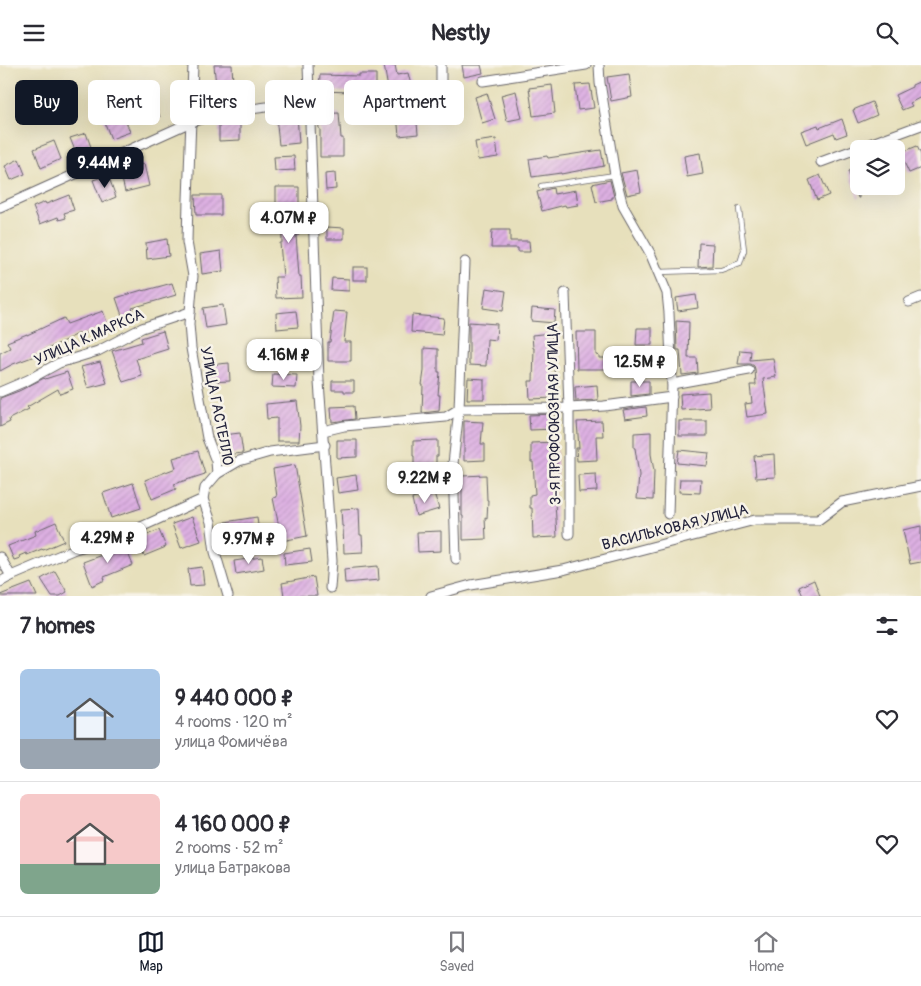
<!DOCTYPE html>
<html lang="en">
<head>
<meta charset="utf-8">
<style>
  :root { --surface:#fff; --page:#f7f7f7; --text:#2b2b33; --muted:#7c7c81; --line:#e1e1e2; --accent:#111827 }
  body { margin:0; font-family:Pangolin,sans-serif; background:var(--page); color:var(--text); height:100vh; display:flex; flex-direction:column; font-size:19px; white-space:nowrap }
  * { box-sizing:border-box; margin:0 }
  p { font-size:16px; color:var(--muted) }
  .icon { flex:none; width:28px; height:28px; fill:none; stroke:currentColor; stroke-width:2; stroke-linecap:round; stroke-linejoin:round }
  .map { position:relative; height:531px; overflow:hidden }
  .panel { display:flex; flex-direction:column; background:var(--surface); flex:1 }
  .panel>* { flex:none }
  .guide { position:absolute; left:15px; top:15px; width:500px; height:45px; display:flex; gap:10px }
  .buttons { position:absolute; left:850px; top:75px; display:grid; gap:10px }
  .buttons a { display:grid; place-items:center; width:55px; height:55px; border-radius:8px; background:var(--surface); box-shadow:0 5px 20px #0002; font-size:25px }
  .price { position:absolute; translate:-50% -42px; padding:0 11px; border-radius:10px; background:#fff; color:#222; font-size:16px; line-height:32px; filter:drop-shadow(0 1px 2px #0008) }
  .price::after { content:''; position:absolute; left:50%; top:30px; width:15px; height:11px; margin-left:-8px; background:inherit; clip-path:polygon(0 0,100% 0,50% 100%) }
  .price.on { background:var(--accent); color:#fff }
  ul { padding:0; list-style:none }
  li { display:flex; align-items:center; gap:15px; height:125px; padding:0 20px }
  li+li { border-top:1px solid var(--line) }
  li span { display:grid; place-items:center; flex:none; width:140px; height:100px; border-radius:8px; color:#555 }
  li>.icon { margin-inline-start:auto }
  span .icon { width:60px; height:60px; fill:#fffc; stroke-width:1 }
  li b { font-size:21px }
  h2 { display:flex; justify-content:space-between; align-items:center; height:60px; padding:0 20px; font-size:21px }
  .tag { padding:0 18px; border-radius:8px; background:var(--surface); box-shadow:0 5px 20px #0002; font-size:18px; line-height:45px }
  .tag.on { background:var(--accent); color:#fff }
  header { display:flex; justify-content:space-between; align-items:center; height:65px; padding:0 20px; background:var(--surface); font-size:22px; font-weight:800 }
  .tab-bar { display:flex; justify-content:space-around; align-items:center; height:70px; border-top:1px solid var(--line); background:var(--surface); font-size:14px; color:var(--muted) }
  .tab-bar a { display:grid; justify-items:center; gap:2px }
  .tab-bar .on { color:var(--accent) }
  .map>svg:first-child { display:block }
</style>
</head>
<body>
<header><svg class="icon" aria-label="menu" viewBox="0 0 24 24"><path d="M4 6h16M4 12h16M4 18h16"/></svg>Nestly<svg class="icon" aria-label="search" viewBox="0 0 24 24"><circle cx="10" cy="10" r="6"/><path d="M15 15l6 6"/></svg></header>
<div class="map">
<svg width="921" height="531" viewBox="0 0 921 531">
  <defs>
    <pattern id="building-hatch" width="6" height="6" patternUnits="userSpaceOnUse" patternTransform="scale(1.25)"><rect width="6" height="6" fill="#ddb0e2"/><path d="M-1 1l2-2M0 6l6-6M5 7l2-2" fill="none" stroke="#bd97c3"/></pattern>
  </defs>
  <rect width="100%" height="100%" fill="#f7f3e8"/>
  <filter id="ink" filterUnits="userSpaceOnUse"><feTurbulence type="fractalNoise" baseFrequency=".02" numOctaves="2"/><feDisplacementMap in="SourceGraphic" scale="10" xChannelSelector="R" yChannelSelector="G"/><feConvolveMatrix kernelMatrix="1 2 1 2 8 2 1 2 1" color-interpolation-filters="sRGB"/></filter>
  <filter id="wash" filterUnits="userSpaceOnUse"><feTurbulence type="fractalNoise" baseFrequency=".0096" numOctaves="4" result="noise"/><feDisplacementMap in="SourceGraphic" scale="20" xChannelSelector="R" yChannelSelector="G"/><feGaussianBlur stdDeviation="1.12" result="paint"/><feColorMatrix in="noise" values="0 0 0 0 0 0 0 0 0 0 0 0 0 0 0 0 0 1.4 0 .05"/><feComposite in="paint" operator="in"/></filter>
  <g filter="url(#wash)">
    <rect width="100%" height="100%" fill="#e7e0bc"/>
    <g id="blocks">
      <!-- building -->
      <g fill="url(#building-hatch)">
        <polygon points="214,0 232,0 234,34 213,35 212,21 216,21"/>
        <polygon points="384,0 395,0 397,10 408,8 411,20 388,24"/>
        <polygon points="462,0 481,0 483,8 464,12"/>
        <polygon points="359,9 376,9 376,23 352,23 352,27 319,26 320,10 359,11"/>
        <polygon points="629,9 632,32 611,36 607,12"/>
        <polygon points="921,16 921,32 910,38 912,41 902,45 895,30 912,22 912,20"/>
        <polygon points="293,17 294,29 270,30 269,18"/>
        <polygon points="590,19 594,43 578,45 575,20"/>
        <polygon points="552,20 555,48 533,51 529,23"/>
        <polygon points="516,26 522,53 507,56 501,30"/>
        <polygon points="487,28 495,54 482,58 475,32"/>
        <polygon points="153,33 160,52 145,57 139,39"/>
        <polygon points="872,37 877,50 858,58 853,45"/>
        <polygon points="120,40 130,67 111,74 101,48"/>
        <polygon points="416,47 418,69 399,71 397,49"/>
        <polygon points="339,48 341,73 343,73 343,92 320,92 320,64 319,64 318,49"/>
        <polygon points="297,50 299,78 279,80 276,51"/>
        <polygon points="842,54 847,69 836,73 834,68 806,79 801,66 818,60 819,63"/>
        <polygon points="219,56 240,56 240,75 219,76"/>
        <polygon points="86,68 91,82 76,88 70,73"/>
        <polygon points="496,74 498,92 478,95 475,77"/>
        <polygon points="54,76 61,94 41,103 34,84"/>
        <polygon points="917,81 921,90 921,103 909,108 900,88"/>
        <polygon points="601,85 604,101 561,109 561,108 532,112 529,94 547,91 548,93"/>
        <polygon points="700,88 703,109 687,112 684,91"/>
        <polygon points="294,91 295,105 275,106 274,92"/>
        <polygon points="19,94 25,109 11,115 5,101"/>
        <polygon points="144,99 149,121 125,127 120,105"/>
        <polygon points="859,102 859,133 858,133 848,106"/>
        <polygon points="637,105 641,127 627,130 621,108"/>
        <polygon points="335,108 336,124 326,125 325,109"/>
        <polygon points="108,110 116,132 102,138 93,115"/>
        <polygon points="820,110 829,130 817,135 809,115"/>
        <polygon points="610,115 614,132 612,132 612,134 596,137 592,119"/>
        <polygon points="276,122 299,122 299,170 296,170 299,211 301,211 302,232 276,233 275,212 283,212 280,178 282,178 281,139 276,139"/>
        <polygon points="553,123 554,129 576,125 578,140 566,142 565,140 542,146 537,127"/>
        <polygon points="69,130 74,145 64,148 66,153 59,155 58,152 40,159 33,142 45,137 46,139"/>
        <polygon points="195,130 221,130 221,150 196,150"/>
        <polygon points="327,162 344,163 344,174 327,174"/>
        <polygon points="492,165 510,165 510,176 529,176 530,187 518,187 518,183 491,183"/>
        <polygon points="167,174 169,191 147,194 146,178"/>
        <polygon points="699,178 713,179 712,201 698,202"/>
        <polygon points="221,186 223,206 202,209 200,189"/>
        <rect x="353" y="202" width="14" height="13"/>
        <polygon points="332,213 349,214 349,226 331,225"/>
        <polygon points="172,218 176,230 132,243 135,252 124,256 116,233 142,225 143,226"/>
        <polygon points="486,223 506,226 503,246 483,243"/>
        <polygon points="696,230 698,243 678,246 676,233"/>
        <polygon points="223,240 226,260 206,263 203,243"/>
        <polygon points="532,243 555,245 554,258 531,256"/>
        <polygon points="103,246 108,260 81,270 80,268 35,290 35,291 13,299 0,306 0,288 10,283 7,277 27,269 27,270 64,253 67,259"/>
        <polygon points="296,246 298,262 277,264 276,248"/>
        <polygon points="334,246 347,247 344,277 351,277 351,296 328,296 328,277 330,277"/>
        <polygon points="412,250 444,253 442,270 411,267"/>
        <polygon points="676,256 689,257 688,293 697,293 698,308 682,310 680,285 677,285"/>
        <polygon points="469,257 497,259 496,275 487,274 486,301 469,300"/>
        <polygon points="637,263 652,263 652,280 636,280"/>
        <polygon points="163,266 168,284 136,294 142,311 123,317 112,286 142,277 141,273"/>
        <polygon points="576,267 596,267 596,290 599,291 599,293 617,293 616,308 609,308 609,304 577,304"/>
        <polygon points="551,268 554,293 555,333 530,334 529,316 533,316 534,283 533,283 532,270"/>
        <polygon points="303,279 303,294 271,294 271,280"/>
        <polygon points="424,283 438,284 438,307 440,307 438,330 440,330 439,346 422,348 423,320 422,320 424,306"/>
        <polygon points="740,285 751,286 750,295 773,293 776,312 763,314 768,349 747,352 745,339 752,338 750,320 756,320 755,304 754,301 751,299 738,299"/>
        <polygon points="632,293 651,294 651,304 631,303"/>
        <polygon points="100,297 107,318 88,323 81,302"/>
        <polygon points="229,298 230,316 209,317 208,300"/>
        <polygon points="67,307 73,324 60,329 58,324 27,342 29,344 9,354 10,357 0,362 0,333 19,326 44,313 45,314"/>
        <polygon points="273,309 297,310 296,323 272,322"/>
        <polygon points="468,313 484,314 484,334 467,334"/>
        <polygon points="332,316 354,316 354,327 344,327 344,325 332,325"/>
        <polygon points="631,316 649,316 649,329 631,331"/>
        <polygon points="597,320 598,335 576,336 575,322"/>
        <polygon points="709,327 710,343 681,345 680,329"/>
        <polygon points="297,336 300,361 299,376 277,376 277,353 267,354 266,339"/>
        <polygon points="354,341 355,354 332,357 331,342"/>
        <polygon points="646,342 647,351 625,354 623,345"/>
        <polygon points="555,349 556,364 530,365 529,350"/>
        <polygon points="464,356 483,357 481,379 485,379 485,395 464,396"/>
        <polygon points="602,356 603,371 596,371 597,395 577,396 576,383 579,383 577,357"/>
        <rect x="679" y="356" width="28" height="15"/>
        <polygon points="651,367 651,389 654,406 653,435 637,434 639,410 635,383 634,383 634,368"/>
        <polygon points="240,368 243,388 225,390 223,370"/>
        <polygon points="337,375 357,375 357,392 337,393"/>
        <polygon points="438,375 438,391 436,391 436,422 414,422 414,391 413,391 413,376"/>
        <polygon points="556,377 558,418 554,419 557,472 533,473 532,443 530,443 530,430 535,429 533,397 531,397 531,378"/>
        <polygon points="679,385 709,388 707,401 677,398"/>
        <polygon points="198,386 205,409 174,419 176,424 152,434 145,415 176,403 173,393"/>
        <polygon points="774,389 775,412 756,413 754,391"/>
        <polygon points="295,400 307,471 282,476 273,433 277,432 273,404"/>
        <polygon points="596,409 597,426 579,427 578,410"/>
        <polygon points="356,410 358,425 338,428 336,413"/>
        <polygon points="486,410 487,435 488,435 487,453 485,452 486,474 463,475 463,451 462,451 462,411"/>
        <polygon points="680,414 701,414 700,428 679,427"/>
        <polygon points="133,418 141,443 111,453 103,428"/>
        <polygon points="434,428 439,444 416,451 412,434"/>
        <polygon points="359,443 360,470 362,470 363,487 344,488 343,461 342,461 341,444"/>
        <polygon points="192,452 201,476 181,483 172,459"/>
        <polygon points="257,452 259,469 228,474 225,457"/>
        <polygon points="56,457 64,476 43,485 42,484 27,490 26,488 19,491 20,493 14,495 8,481 36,470 35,466"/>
        <polygon points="921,461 921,497 910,499 903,465"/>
        <polygon points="159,465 166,482 144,491 137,474"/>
        <polygon points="441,466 441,486 418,487 417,467"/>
        <polygon points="123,477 133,500 104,512 105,515 92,521 83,497 107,488 106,484"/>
        <polygon points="310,484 312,497 285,500 284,488"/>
        <polygon points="262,492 264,504 236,509 234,496"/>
        <polygon points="378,501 379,515 345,518 344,504"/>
        <polygon points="202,502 204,520 190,521 188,504"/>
        <polygon points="55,506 67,527 60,531 52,531 41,514"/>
        <polygon points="314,512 317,531 284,531 282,518"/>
        <polygon points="814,515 820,531 803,531 799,522"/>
        <polygon points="31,518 37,531 0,531 0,530"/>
      </g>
    </g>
  </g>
  <g filter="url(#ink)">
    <use href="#blocks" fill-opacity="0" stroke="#676468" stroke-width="1"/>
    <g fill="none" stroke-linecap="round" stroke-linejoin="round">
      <defs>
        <g id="lane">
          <polyline points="541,121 615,110"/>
          <polyline points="659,207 721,205 740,198 744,185 739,144"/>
        </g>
        <g id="street">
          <polyline points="193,0 188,135 187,177 193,211 189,259 191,283 207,373 216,396 217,409 205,423 203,434 211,457 215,487 228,531"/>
          <polyline points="308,0 319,317 332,496 330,523"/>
          <polyline points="599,0 600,18 615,110 623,141 650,188 667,228 669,248 672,319 668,449"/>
          <polyline points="483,16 586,0"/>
          <polyline points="441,19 441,0"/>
          <polyline points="821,97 921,60"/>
          <path d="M0 143 191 57C229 45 270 42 310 36"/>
          <polyline points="565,228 569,343 569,469"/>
          <polyline points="909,237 921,232"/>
          <polyline points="672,319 749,305"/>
          <polyline points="0,327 28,315 59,298 98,286 142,263 190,247"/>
          <polyline points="323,366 344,361 446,352 459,344 569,343 604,341 672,332"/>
          <polyline points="217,409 239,396 270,387 325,380"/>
          <polyline points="0,492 11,511"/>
          <polyline points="456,494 453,399 459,344 465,197"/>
          <polyline points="0,517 11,511 75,484 121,471 203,434"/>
          <polyline points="431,531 471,520 563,505 755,455 818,455 842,437 921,421"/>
        </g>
      </defs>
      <!-- lane casing -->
      <use href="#lane" stroke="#676468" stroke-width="6"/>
      <!-- street casing -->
      <use href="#street" stroke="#676468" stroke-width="11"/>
      <!-- lane -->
      <use href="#lane" stroke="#fff" stroke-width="4.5"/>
      <!-- street -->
      <use href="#street" stroke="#fff" stroke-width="9"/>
    </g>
  </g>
  <g text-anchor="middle" stroke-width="5" stroke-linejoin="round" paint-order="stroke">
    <!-- street labels -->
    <g font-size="15" fill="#22223b" stroke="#f7f3e8">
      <text transform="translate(89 272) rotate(-24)" y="5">УЛИЦА К.МАРКСА</text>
      <text transform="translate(217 341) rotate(79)" y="5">УЛИЦА ГАСТЕЛЛО</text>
      <text transform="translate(554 349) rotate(-91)" y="5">3-Я ПРОФСОЮЗНАЯ УЛИЦА</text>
      <text transform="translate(675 462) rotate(-14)" y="5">ВАСИЛЬКОВАЯ УЛИЦА</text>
    </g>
  </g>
</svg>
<div class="buttons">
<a><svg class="icon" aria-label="layers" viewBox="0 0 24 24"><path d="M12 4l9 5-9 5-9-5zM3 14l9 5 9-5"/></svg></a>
</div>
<b class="price on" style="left:105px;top:124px">9.44M ₽</b>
<b class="price" style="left:289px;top:179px">4.07M ₽</b>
<b class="price" style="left:284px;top:316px">4.16M ₽</b>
<b class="price" style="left:640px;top:323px">12.5M ₽</b>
<b class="price" style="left:425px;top:439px">9.22M ₽</b>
<b class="price" style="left:108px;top:499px">4.29M ₽</b>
<b class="price" style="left:249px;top:500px">9.97M ₽</b>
<div class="guide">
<a class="tag on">Buy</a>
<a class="tag">Rent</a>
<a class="tag">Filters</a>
<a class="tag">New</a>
<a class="tag">Apartment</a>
</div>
</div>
<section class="panel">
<h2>7 homes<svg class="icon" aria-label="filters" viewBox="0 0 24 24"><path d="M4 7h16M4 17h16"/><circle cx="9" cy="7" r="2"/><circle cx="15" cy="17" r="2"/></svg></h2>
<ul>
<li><span style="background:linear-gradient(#a9c7e8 70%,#9aa5b1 0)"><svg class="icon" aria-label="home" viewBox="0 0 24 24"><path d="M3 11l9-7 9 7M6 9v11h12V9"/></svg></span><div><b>9 440 000 ₽</b><p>4 rooms · 120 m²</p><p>улица Фомичёва</p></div><svg class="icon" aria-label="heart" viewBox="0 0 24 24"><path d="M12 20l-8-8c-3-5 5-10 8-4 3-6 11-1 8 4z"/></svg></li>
<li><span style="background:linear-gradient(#f6c9c9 70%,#7fa58c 0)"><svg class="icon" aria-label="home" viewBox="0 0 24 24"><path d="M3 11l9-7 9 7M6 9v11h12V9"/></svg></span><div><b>4 160 000 ₽</b><p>2 rooms · 52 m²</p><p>улица Батракова</p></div><svg class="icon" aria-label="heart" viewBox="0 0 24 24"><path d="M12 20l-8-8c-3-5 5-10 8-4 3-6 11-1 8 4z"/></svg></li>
</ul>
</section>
<nav class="tab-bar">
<a class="on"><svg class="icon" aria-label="map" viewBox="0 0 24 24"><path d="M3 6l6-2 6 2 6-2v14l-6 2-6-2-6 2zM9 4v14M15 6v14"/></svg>Map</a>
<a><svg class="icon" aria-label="saved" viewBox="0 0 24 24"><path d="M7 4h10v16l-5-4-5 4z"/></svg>Saved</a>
<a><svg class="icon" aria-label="home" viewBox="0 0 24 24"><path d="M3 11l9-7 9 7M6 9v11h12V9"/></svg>Home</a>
</nav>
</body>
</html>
